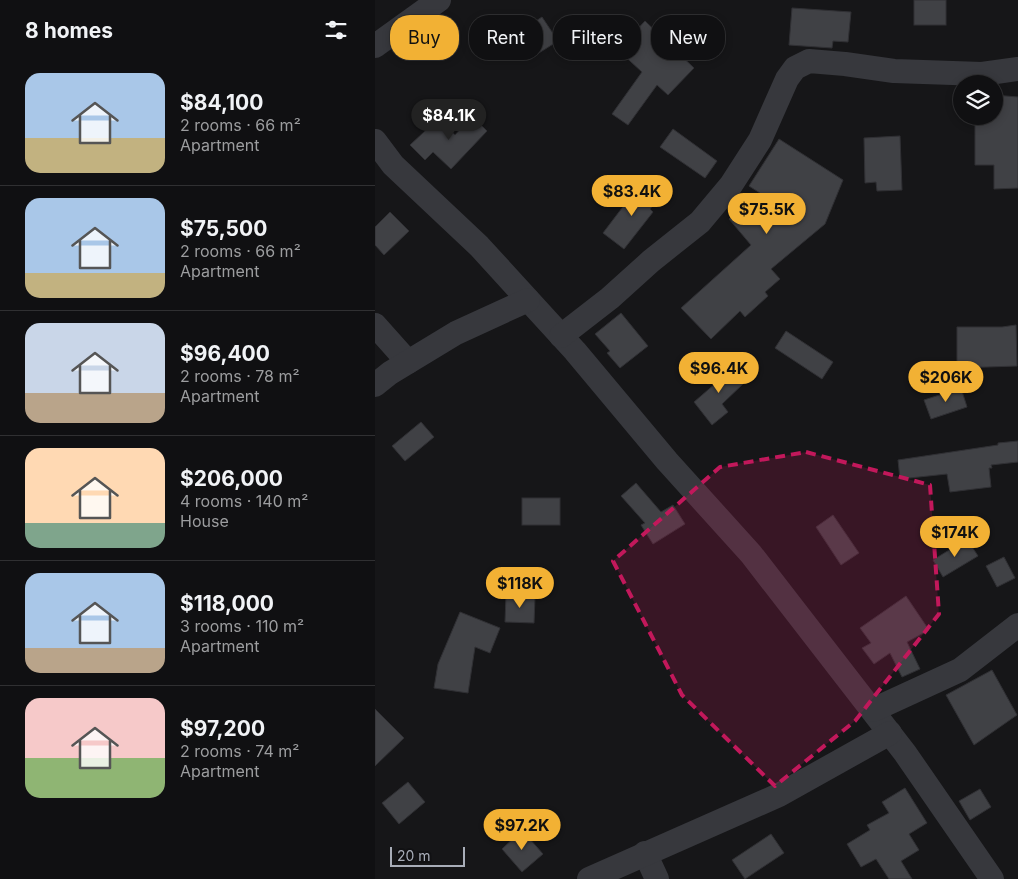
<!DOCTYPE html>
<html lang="en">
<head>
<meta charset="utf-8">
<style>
  :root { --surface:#101012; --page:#1e1e20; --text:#f1f3f6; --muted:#9c9d9f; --line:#303032; --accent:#f2b134 }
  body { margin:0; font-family:Inter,sans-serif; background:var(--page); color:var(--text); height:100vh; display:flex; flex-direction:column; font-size:19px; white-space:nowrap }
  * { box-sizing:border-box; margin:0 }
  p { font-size:16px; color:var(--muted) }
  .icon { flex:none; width:28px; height:28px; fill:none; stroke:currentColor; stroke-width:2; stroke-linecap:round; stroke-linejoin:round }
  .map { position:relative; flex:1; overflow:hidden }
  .drawer { display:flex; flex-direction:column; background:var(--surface); width:375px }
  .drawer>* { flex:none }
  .banner { position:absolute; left:15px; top:15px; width:475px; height:45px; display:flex; gap:10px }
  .buttons { position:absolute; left:578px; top:75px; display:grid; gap:10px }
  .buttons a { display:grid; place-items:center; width:50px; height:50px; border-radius:50%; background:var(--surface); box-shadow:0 2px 8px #0003,0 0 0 1px var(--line); font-size:25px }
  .scale { position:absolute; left:15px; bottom:12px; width:75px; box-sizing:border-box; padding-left:5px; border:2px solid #a8adb8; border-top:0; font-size:14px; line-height:18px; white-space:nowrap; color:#a8adb8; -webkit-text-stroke:4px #111113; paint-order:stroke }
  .price { position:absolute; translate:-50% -42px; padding:0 11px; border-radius:18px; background:var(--accent); color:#111; font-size:16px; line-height:32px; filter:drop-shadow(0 1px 2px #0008) }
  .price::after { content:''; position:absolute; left:50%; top:30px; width:15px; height:11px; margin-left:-8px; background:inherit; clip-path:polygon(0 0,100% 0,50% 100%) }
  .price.on { background:#222; color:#fff }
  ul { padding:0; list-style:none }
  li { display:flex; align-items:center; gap:15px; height:125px; padding:0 25px }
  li+li { border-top:1px solid var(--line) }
  li span { display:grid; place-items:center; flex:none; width:140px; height:100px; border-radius:15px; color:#555 }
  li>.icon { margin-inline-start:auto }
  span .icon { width:60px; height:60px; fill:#fffc; stroke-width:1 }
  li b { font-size:21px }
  h2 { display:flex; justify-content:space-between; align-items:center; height:60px; padding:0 25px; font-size:21px }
  .chip { padding:0 18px; border-radius:20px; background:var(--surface); box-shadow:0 2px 8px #0003,0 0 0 1px var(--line); font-size:18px; line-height:45px }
  .chip.on { background:var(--accent); color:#111 }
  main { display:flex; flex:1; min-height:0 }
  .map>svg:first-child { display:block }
</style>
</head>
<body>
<main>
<section class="drawer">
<h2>8 homes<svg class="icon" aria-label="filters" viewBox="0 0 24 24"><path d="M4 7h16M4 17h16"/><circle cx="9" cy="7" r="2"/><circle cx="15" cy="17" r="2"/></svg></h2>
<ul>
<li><span style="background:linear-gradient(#a9c7e8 65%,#c2b280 0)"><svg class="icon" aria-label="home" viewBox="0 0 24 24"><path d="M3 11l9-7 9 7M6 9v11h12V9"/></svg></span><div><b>$84,100</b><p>2 rooms · 66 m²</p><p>Apartment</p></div></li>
<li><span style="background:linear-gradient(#a9c7e8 75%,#c2b280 0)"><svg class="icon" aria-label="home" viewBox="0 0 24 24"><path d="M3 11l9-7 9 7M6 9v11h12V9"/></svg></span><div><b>$75,500</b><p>2 rooms · 66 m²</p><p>Apartment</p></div></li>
<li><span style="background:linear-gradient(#c9d6e8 70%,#b9a48a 0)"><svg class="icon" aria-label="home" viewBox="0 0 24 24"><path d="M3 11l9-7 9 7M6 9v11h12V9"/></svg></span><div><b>$96,400</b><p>2 rooms · 78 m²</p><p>Apartment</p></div></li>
<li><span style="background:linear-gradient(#ffd9b3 75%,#7fa58c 0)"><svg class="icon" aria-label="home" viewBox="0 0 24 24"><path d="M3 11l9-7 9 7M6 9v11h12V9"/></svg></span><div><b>$206,000</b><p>4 rooms · 140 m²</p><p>House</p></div></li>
<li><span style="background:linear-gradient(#a9c7e8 75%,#b9a48a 0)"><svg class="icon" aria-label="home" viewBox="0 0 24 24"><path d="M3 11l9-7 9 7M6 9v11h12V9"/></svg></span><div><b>$118,000</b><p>3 rooms · 110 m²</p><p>Apartment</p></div></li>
<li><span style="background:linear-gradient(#f6c9c9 60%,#8fb573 0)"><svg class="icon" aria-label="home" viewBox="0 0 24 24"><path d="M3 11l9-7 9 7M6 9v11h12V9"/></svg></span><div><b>$97,200</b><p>2 rooms · 74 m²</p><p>Apartment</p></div></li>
</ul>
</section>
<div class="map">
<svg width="643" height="879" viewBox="0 0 643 879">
  <rect width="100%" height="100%" fill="#161618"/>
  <!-- building -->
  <g fill="#404145" stroke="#303034">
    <rect x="539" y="0" width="32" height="25"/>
    <polygon points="417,8 476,12 473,42 458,41 457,48 414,45"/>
    <polygon points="167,17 183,41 159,56 143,33"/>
    <polygon points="270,21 319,68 293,95 282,85 253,125 237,114 267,72 243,50"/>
    <polygon points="619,95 643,97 643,188 619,189 619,165 600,165 600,116 619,116"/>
    <polygon points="97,116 112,131 76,169 58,152 50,160 35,145 64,118 80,135"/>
    <polygon points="298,129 342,161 330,178 285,147"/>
    <polygon points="525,136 527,190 502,191 501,182 490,183 489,138"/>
    <polygon points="404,139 468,180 450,224 396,269 405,279 390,292 393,296 370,317 365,311 336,339 306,308 376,245 354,219 385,193 374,186"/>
    <polygon points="270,184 285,198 275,209 278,212 249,249 228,233 247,208"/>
    <polygon points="15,212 34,231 9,255 0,245 0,227"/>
    <polygon points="246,313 273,346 245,368 232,353 235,351 220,334"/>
    <polygon points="641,325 642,366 582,368 582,327 627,327"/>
    <polygon points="411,331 458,362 447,379 400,348"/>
    <polygon points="350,363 369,383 347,404 353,412 337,425 319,402 341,383 335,377"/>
    <polygon points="586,388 592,407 556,419 549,400"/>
    <polygon points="46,422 59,437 30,461 17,446"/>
    <polygon points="643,441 643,462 616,465 617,468 614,468 616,487 575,492 572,474 525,479 523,460 623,445 623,443"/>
    <polygon points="261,483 286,512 298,505 310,524 278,544 266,525 270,523 246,496"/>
    <rect x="147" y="498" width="38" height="27"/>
    <polygon points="458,515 484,553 466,565 441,527"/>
    <polygon points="592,539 603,556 568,577 558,560"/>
    <polygon points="629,557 640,578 622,587 611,566"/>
    <polygon points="131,595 160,597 159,623 130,622"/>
    <polygon points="531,596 554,630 532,642 545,669 527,677 515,653 499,664 487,648 496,643 485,628"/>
    <polygon points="85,612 125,628 115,653 100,647 93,693 59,688 63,664"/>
    <polygon points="617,670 642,715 599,745 571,695"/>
    <polygon points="0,709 29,738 0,766"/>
    <polygon points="33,782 50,802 24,824 7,803"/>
    <polygon points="530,788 552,823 534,834 544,850 526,861 537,879 514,879 501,859 486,867 472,844 495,830 492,825 514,813 507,802"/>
    <polygon points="605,789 616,807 595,820 584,801"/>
    <polygon points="147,830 168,854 147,872 127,849"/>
    <polygon points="396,834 409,853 370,879 357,860"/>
  </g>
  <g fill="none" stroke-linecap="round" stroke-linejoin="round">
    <!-- minor -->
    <g stroke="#37383d" stroke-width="24">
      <polyline points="0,46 64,0"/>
      <polyline points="0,141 18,165 104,246 200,351 292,461 376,554 530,753 617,879"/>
      <polyline points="0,325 33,362"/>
      <polyline points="186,336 235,298 276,261 325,222 356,185 385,140 412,79 420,68 434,61 470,64 519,71 607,74 643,69"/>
      <polyline points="0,385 15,373 81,333 153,300"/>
      <polyline points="498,710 585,670 643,625"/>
      <polyline points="270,853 282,879"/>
      <polyline points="214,879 404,795 515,733"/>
    </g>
  </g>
  <!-- marked area -->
  <path fill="#c2185b" fill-opacity="0.2" stroke="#c2185b" stroke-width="4" stroke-dasharray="10 6" stroke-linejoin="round" d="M431 452 555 485 564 614 480 721 400 786 307 695 238 561 345 467Z"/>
</svg>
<div class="buttons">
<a><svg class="icon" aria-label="layers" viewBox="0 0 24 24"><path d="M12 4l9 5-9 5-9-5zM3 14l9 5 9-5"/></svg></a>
</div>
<div class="scale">20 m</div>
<b class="price on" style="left:74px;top:141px">$84.1K</b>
<b class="price" style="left:257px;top:217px">$83.4K</b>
<b class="price" style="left:392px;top:235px">$75.5K</b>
<b class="price" style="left:344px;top:394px">$96.4K</b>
<b class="price" style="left:571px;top:403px">$206K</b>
<b class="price" style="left:580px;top:558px">$174K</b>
<b class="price" style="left:145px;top:609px">$118K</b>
<b class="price" style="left:147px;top:851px">$97.2K</b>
<div class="banner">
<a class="chip on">Buy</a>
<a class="chip">Rent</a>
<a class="chip">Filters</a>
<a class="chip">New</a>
</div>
</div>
</main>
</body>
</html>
